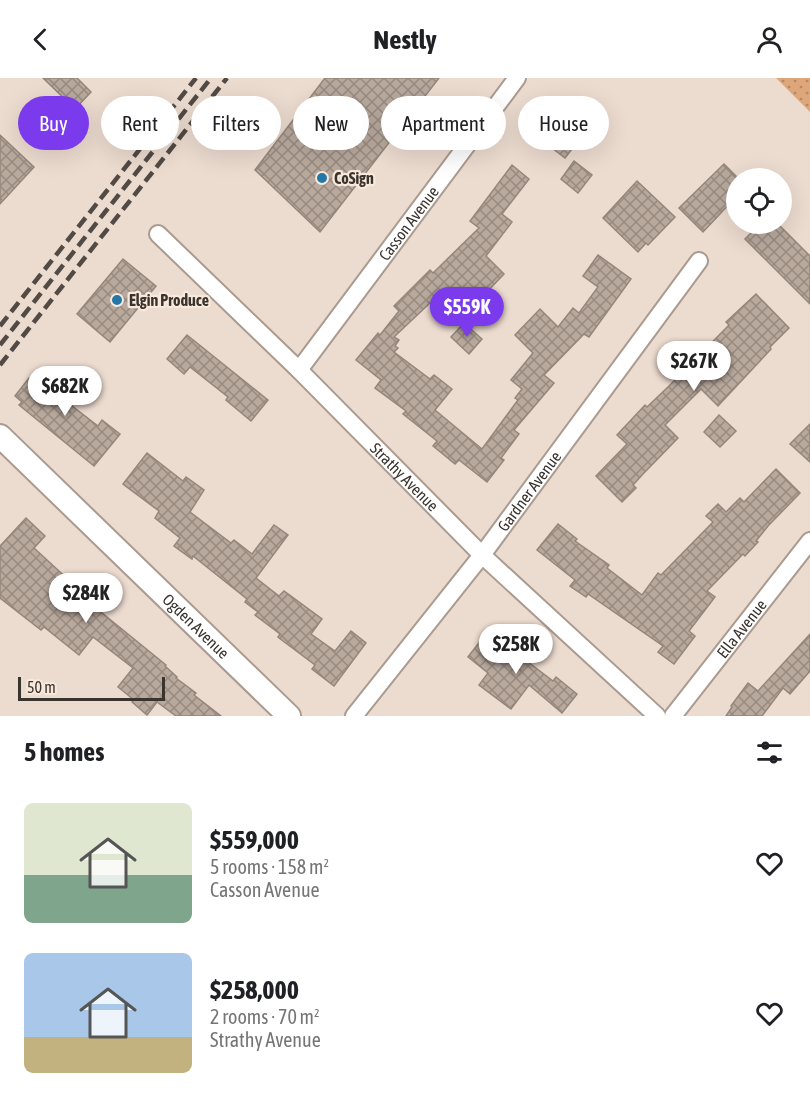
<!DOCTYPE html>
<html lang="en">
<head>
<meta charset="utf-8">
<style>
  :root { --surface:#fff; --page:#f2f2f2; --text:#202124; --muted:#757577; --accent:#7c3aed }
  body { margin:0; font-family:"Asap Condensed",sans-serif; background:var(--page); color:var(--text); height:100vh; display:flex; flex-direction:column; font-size:22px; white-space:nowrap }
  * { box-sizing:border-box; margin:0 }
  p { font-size:20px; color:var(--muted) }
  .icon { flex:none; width:33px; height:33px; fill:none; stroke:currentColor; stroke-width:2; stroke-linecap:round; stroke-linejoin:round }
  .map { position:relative; height:638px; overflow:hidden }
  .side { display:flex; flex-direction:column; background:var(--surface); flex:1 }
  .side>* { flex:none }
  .guide { position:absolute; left:18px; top:18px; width:774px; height:54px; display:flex; gap:12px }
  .fabs { position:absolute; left:726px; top:90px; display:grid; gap:12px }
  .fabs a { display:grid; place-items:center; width:66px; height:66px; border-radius:50%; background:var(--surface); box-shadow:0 6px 24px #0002; font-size:30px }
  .scale { position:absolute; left:18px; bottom:15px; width:147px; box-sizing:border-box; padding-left:6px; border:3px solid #3a342f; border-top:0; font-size:16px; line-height:21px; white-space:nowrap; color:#3a342f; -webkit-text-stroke:4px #f9e9dc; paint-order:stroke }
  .price { position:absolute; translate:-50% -51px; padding:0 14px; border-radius:21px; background:#fff; color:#222; font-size:20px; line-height:39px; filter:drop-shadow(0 2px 3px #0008) }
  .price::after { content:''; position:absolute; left:50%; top:36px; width:18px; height:14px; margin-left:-9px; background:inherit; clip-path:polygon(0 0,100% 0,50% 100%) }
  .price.selected { background:var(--accent); color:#fff }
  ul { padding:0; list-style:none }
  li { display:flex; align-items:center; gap:18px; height:150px; padding:0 24px }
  li span { display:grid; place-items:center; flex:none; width:168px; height:120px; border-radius:9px; color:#555 }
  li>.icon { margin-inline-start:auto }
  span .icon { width:72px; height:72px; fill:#fffc; stroke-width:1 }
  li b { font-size:26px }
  h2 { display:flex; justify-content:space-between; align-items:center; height:72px; padding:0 24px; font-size:26px }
  .chip { padding:0 21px; border-radius:27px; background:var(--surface); box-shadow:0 6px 24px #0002; font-size:21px; line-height:54px }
  .chip.selected { background:var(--accent); color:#fff }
  header { display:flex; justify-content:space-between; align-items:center; height:78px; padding:0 24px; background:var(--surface); font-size:27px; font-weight:700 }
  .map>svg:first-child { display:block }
</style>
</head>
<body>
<header><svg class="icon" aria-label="back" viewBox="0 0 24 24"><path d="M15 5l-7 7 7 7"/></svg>Nestly<svg class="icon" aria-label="person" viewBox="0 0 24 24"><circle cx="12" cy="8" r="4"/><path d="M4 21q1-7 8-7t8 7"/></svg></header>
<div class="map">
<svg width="810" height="638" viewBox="0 0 810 638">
  <defs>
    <pattern id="grass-dots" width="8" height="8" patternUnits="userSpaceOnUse" patternTransform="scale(1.5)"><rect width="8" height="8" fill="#dda67b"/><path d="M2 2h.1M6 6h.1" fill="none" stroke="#b48865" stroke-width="1.8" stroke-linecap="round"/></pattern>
    <pattern id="building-cross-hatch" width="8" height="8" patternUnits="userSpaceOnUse" patternTransform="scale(1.5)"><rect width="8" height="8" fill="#b9a99d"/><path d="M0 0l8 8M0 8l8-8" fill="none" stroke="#978a80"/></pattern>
  </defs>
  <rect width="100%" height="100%" fill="#ecdbcf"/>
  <!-- grass -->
  <polygon fill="url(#grass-dots)" points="776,0 810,0 810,34"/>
  <!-- building -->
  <g fill="url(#building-cross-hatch)" stroke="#95867b" stroke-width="1.5">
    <polygon points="43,0 77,0 91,14 75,31"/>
    <polygon points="325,0 439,0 320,154 255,92"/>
    <polygon points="560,40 582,58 565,80 543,63"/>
    <polygon points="0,57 34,89 0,126"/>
    <polygon points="574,83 592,97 578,115 561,101"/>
    <polygon points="724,86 736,98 736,119 703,154 679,130"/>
    <polygon points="512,87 529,101 502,136 512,144 486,178 504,196 483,218 474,209 446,239 431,224 394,259 399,262 395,268 398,270 394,274 430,301 434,297 452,311 435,332 482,371 518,322 515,320 522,311 511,302 533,275 515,257 540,231 558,249 573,230 579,235 598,209 583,198 598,177 631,201 589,259 584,256 544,297 554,305 514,352 519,356 501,380 504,382 487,404 459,382 455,386 433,368 437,363 403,336 406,333 375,310 381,302 356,282 378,255 380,257 399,233 394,228 430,192 433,195 479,150 470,143"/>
    <polygon points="637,103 675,139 648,167 646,165 638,174 603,140"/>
    <polygon points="760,146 778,146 810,178 810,226 745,161"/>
    <polygon points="123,181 156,208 110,264 77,236"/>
    <polygon points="756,216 789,250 770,269 771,271 718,328 701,311 665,347 678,360 643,396 633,407 636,410 622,424 596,398 627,366 617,357 645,327 647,329 669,308 729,247 726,244"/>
    <polygon points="464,245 482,261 469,276 451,259"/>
    <polygon points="187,257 268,322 251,343 226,322 228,319 190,289 184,296 167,281"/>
    <polygon points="49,289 68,304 58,317 98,348 102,342 120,356 94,388 19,327 22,324 15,318 29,300 36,306"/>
    <polygon points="719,337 736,353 720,369 704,354"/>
    <polygon points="810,346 810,384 790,366"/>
    <polygon points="147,375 183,403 186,399 204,412 190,434 231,465 234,462 252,476 274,447 288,457 256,500 279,518 284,513 322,541 311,556 335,573 351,553 366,565 334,608 312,591 315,587 283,563 278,559 280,556 255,537 258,534 245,524 247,521 193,478 192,481 174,468 180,460 155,440 159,433 123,406"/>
    <polygon points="776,391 800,415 768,448 756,463 758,464 745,478 743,476 707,513 715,519 689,553 695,558 674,586 658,574 663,568 588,516 586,519 570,508 575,502 537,472 558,446 577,461 575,463 609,487 607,490 642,517 658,495 661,497 713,444 706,438 718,426 726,434 740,420 744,424"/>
    <polygon points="26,440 45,458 34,470 72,505 70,507 98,528 96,530 166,587 165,588 177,599 176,600 196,615 194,617 221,638 176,638 157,624 147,637 132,624 134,622 118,609 133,590 93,559 79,577 44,549 41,552 0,520 0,468"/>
    <polygon points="489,552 504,564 503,565 553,603 556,599 577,616 562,635 529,607 511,631 479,607 488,595 468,579"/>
    <polygon points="810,556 810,593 790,616 783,610 762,638 726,638 732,629 731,628 748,605 758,613"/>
  </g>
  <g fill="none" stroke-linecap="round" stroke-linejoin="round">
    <defs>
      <g id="street">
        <path id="s1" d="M158 156 299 292 482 477 657 638"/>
        <path id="s2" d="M299 292 517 0"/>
        <path id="s3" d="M354 638 482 477 699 183"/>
        <path id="s4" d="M673 638 810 463"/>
      </g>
      <g id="secondary">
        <path id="s5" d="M0 358 289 638"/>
      </g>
    </defs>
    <!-- street casing -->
    <use href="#street" stroke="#aa9b90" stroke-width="20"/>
    <!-- secondary casing -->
    <use href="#secondary" stroke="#aa9b90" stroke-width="26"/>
    <!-- street -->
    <use href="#street" stroke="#fff" stroke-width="16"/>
    <!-- secondary -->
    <use href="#secondary" stroke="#fff" stroke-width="22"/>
    <!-- rail -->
    <g stroke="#524a44" stroke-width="4.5" stroke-dasharray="12 6" stroke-linecap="butt">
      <polyline points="0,248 196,0"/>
      <polyline points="0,267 211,0"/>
      <polyline points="0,287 227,0"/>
    </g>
  </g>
  <!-- markers -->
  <g fill="#2478a8" stroke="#f9e9dc" stroke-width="2">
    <circle cx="322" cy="100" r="6"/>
    <circle cx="117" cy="222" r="6"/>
  </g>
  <g text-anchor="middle" stroke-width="4.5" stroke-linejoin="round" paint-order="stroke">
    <!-- poi labels -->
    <g font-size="16" font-weight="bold" fill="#3a342f" stroke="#f9e9dc" text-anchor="start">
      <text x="334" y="106">CoSign</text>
      <text x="129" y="228">Elgin Produce</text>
    </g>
    <!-- street labels -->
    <g font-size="16" fill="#3a342f" stroke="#f9e9dc">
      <text dy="6" stroke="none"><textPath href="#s2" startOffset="183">Casson Avenue</textPath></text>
      <text dy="6" stroke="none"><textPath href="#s1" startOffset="346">Strathy Avenue</textPath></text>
      <text dy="6" stroke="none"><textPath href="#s3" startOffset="285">Gardner Avenue</textPath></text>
      <text dy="6" stroke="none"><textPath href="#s5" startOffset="273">Ogden Avenue</textPath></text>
      <text dy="6" stroke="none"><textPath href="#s4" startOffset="111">Ella Avenue</textPath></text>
    </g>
  </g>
</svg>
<div class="fabs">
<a><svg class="icon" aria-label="locate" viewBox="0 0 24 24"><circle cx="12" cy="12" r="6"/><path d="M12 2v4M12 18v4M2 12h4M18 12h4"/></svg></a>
</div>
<div class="scale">50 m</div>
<b class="price selected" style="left:467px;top:260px">$559K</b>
<b class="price" style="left:694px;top:314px">$267K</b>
<b class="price" style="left:65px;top:339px">$682K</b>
<b class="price" style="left:86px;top:546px">$284K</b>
<b class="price" style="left:516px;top:597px">$258K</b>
<div class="guide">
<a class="chip selected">Buy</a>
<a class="chip">Rent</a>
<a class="chip">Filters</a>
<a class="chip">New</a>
<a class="chip">Apartment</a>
<a class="chip">House</a>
</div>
</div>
<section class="side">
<h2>5 homes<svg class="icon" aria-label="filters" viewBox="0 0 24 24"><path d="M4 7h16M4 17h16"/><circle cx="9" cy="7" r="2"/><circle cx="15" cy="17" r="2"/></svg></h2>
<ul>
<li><span style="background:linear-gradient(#dfe7d0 60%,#7fa58c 0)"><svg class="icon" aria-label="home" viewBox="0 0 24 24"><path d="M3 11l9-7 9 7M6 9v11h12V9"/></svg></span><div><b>$559,000</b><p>5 rooms · 158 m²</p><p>Casson Avenue</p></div><svg class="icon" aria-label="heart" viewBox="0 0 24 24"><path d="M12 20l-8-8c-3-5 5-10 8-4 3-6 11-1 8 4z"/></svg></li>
<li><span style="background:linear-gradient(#a9c7e8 70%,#c2b280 0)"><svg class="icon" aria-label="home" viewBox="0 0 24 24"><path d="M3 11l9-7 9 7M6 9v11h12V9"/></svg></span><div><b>$258,000</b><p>2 rooms · 70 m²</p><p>Strathy Avenue</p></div><svg class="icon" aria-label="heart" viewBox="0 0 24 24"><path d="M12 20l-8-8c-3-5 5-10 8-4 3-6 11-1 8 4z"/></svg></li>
</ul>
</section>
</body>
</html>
